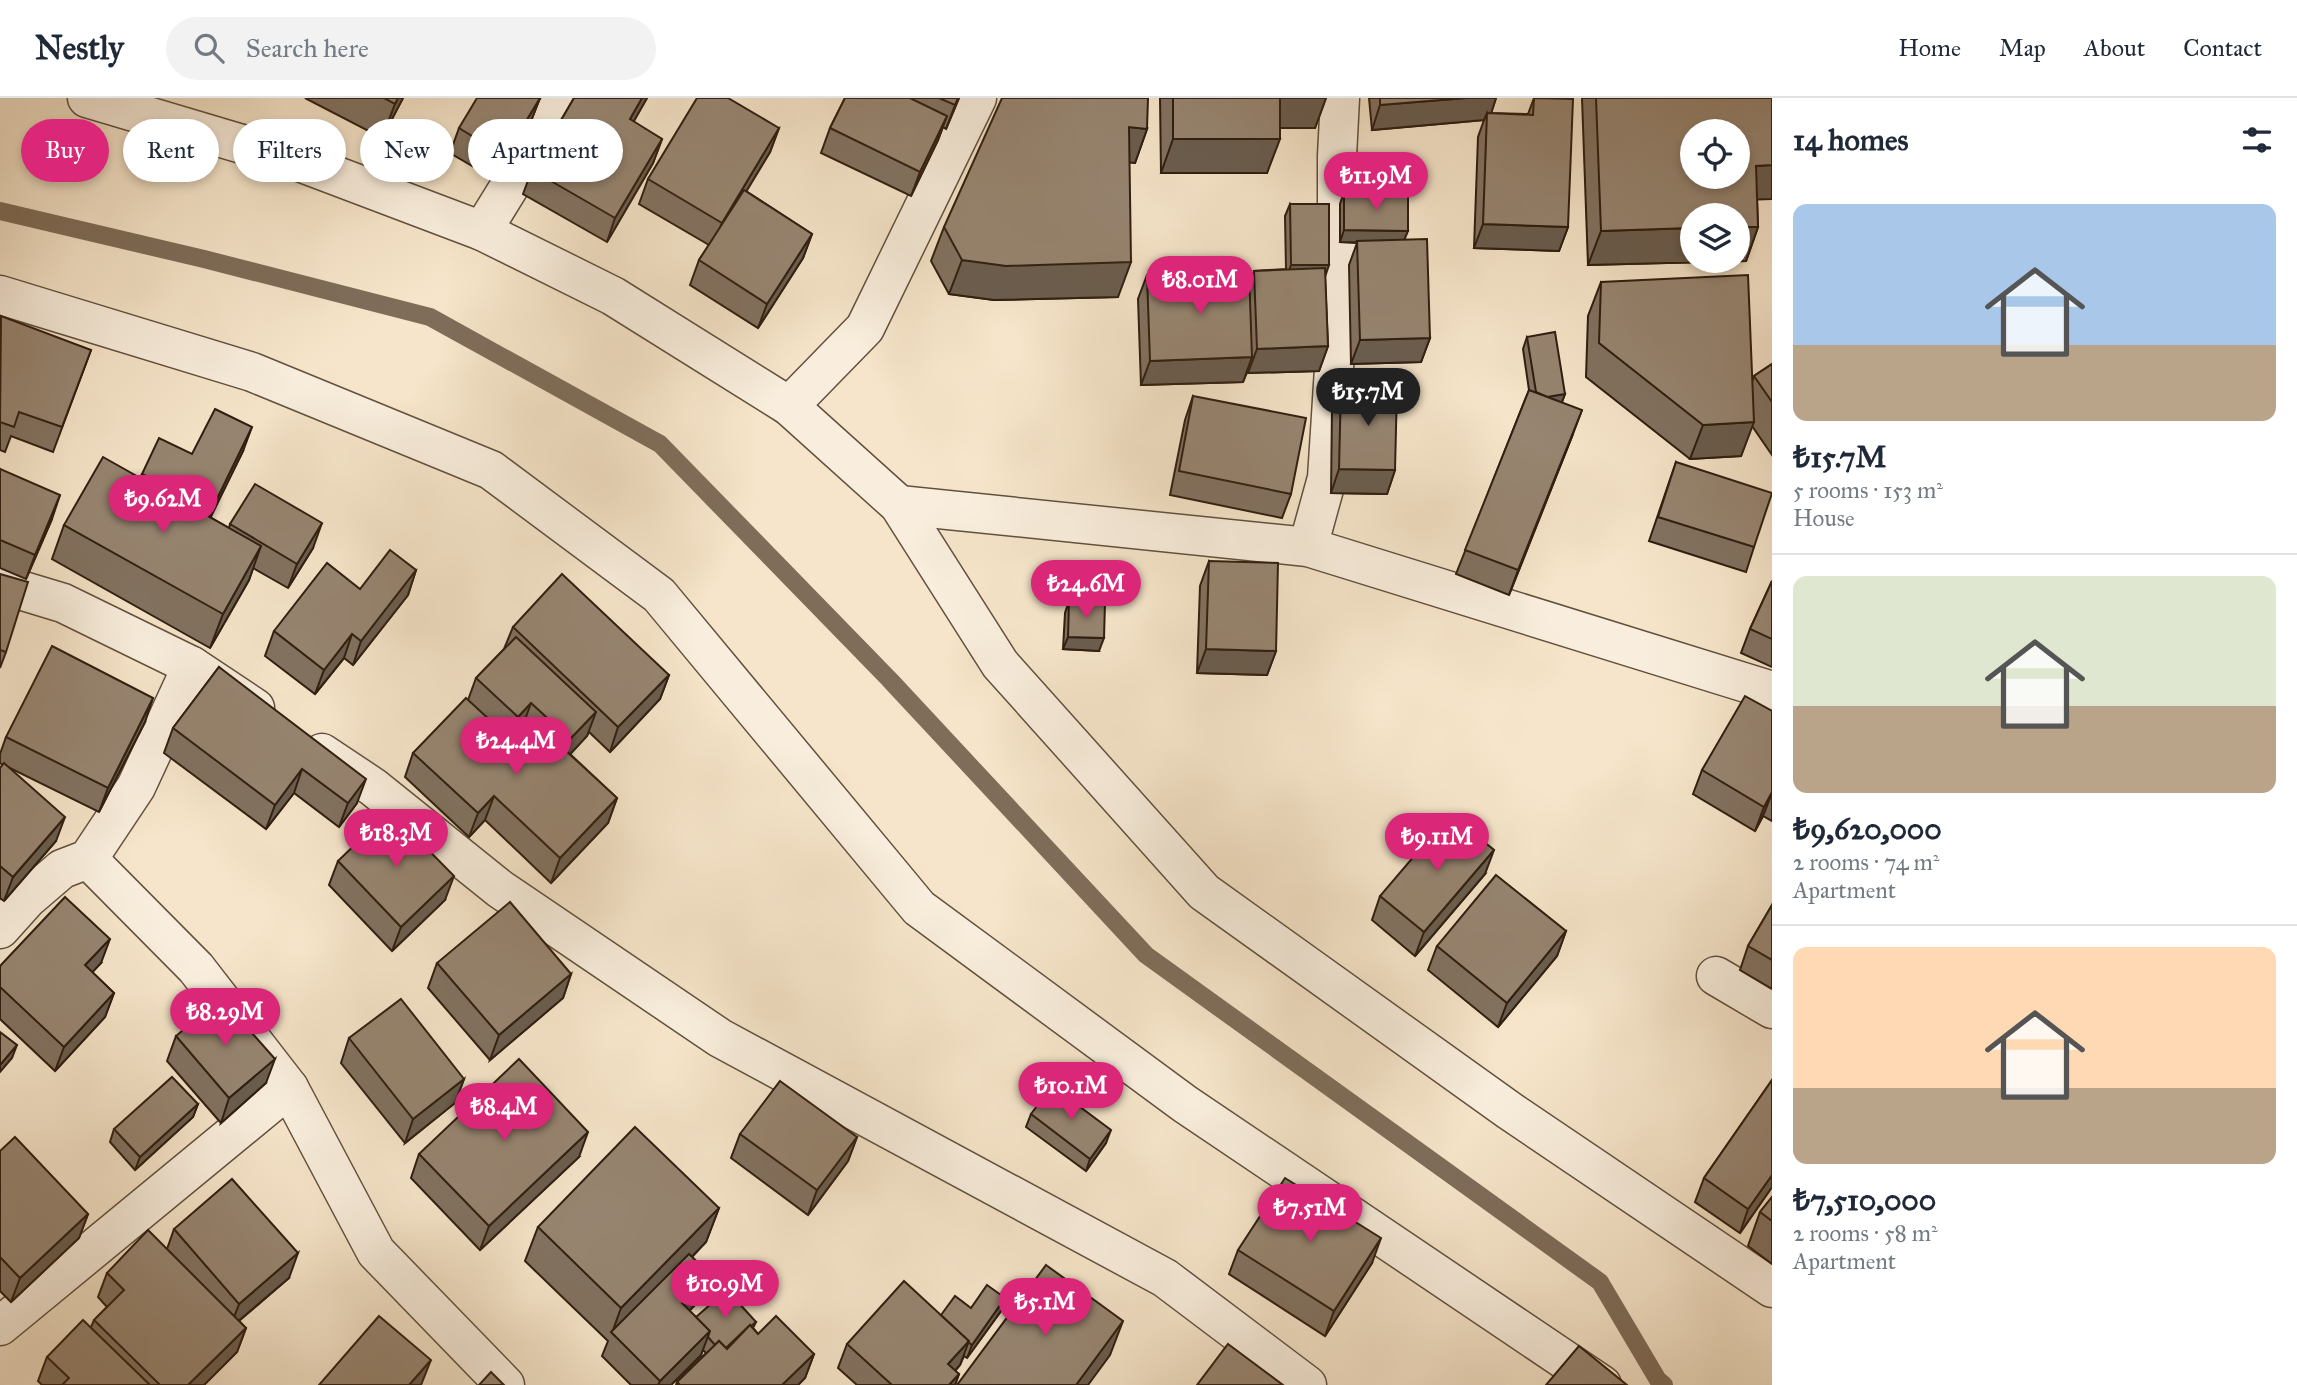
<!DOCTYPE html>
<html lang="en">
<head>
<meta charset="utf-8">
<style>
  :root { --surface:#fff; --page:#f2f2f3; --text:#1f2937; --muted:#747a83; --line:#e0e1e3; --accent:#db2777 }
  body { margin:0; font-family:"IM FELL Great Primer",serif; background:var(--page); color:var(--text); height:100vh; display:flex; flex-direction:column; font-size:26px; white-space:nowrap }
  * { box-sizing:border-box; margin:0 }
  p { font-size:23px; color:var(--muted) }
  .icon { flex:none; width:38px; height:38px; fill:none; stroke:currentColor; stroke-width:2; stroke-linecap:round; stroke-linejoin:round }
  .map { position:relative; flex:1; overflow:hidden }
  .sheet { display:flex; flex-direction:column; background:var(--surface); width:525px }
  .sheet>* { flex:none }
  .top-card { position:absolute; left:21px; top:21px; width:665px; height:63px; display:flex; gap:14px }
  .fabs { position:absolute; left:1680px; top:21px; display:grid; gap:14px }
  .fabs a { display:grid; place-items:center; width:70px; height:70px; border-radius:50%; background:var(--surface); box-shadow:0 4px 10px #0003; font-size:35px }
  .price { position:absolute; translate:-50% -60px; padding:0 16px; border-radius:24px; background:var(--accent); color:#fff; font-size:23px; line-height:46px; filter:drop-shadow(0 2px 4px #0008) }
  .price::after { content:''; position:absolute; left:50%; top:42px; width:21px; height:16px; margin-left:-10px; background:inherit; clip-path:polygon(0 0,100% 0,50% 100%) }
  .price.active { background:#222; color:#fff }
  ul { padding:0; list-style:none }
  li { display:grid; align-content:center; gap:14px; height:371px; padding:0 21px }
  li+li { border-top:2px solid var(--line) }
  li span { display:grid; place-items:center; height:217px; border-radius:14px; color:#555 }
  li>.icon { margin-inline-start:auto }
  span .icon { width:126px; height:126px; fill:#fffc; stroke-width:1 }
  li b { font-size:30px }
  h2 { display:flex; justify-content:space-between; align-items:center; height:84px; padding:0 21px; font-size:30px }
  .chip { padding:0 24px; border-radius:32px; background:var(--surface); box-shadow:0 4px 10px #0003; font-size:24px; line-height:63px }
  .chip.active { background:var(--accent); color:#fff }
  header { display:flex; align-items:center; gap:42px; box-sizing:border-box; height:98px; padding:0 35px; background:var(--surface); border-bottom:2px solid var(--line) }
  header strong { font-size:33px }
  nav { display:flex; gap:38px; margin-inline-start:auto; font-size:24px }
  .search { width:490px; height:63px; background:var(--page); display:flex; align-items:center; gap:18px; box-sizing:border-box; padding:0 24px; border-radius:38px; color:var(--muted); font-size:26px }
  main { display:flex; flex:1; min-height:0 }
  .map>svg:first-child { display:block }
</style>
</head>
<body>
<header>
<strong>Nestly</strong>
<div class="search"><svg class="icon" aria-label="search" viewBox="0 0 24 24"><circle cx="10" cy="10" r="6"/><path d="M15 15l6 6"/></svg>Search here</div>
<nav><a>Home</a><a>Map</a><a>About</a><a>Contact</a></nav>
</header>
<main>
<div class="map">
<svg width="1772" height="1287" viewBox="0 0 1772 1287">
  <rect width="100%" height="100%" fill="#f6e5ca"/>
  <filter id="stains"><feTurbulence type="fractalNoise" baseFrequency=".00286" numOctaves="4"/><feColorMatrix values="0 0 0 0 .2 0 0 0 0 .09 0 0 0 0 .02 0 0 0 .5 -.17"/></filter>
  <radialGradient id="worn" r=".72"><stop offset=".6" stop-color="#630" stop-opacity="0"/><stop offset="1" stop-color="#630" stop-opacity=".3"/></radialGradient>
  <g fill="none" stroke-linecap="round" stroke-linejoin="round">
    <!-- stream -->
    <polyline stroke="#7f6d5a" stroke-width="18" points="0,113 204,161 430,219 660,346 889,581 1146,857 1600,1184 1658,1282 1664,1287"/>
    <defs>
      <g id="street">
        <polyline points="87,0 289,60 482,133 613,198 789,308 899,407 1000,566 1204,794 1510,1013 1772,1190"/>
        <polyline points="482,133 564,0"/>
        <polyline points="0,197 252,274 491,372 659,497 919,810 1185,1006 1602,1287"/>
        <polyline points="789,308 865,230 977,0"/>
        <polyline points="899,407 1308,449 1772,593"/>
        <polyline points="1308,449 1327,380 1337,224 1337,58 1340,0"/>
        <polyline points="0,486 63,505 192,568 255,610"/>
        <polyline points="322,655 373,689 500,791 720,940 1165,1180 1307,1287"/>
        <polyline points="88,761 196,870 289,990 376,1154 505,1287"/>
        <polyline points="0,831 27,801 62,771 88,761 136,689 192,568"/>
        <polyline points="1716,878 1772,911"/>
        <polyline points="0,1228 289,990"/>
      </g>
    </defs>
    <!-- street casing -->
    <use href="#street" stroke="#62503e" stroke-width="41"/>
    <!-- street -->
    <use href="#street" stroke="#f9eedd" stroke-width="38"/>
  </g>
  <!-- wall -->
  <g fill="#827261" stroke="#301e10" stroke-width="2" fill-rule="evenodd">
    <polygon points="305,0 403,0 382,40"/>
    <polygon points="540,0 531,23 496,82 450,55 459,30"/>
    <polygon points="574,0 647,0 633,24 662,41 653,65 607,144 523,96 532,72"/>
    <polygon points="845,0 959,0 946,31 943,29 938,42 911,98 821,55 830,30"/>
    <polygon points="1160,0 1326,0 1315,30 1280,30 1267,75 1161,75"/>
    <polygon points="1369,0 1496,0 1491,15 1528,16 1534,0 1568,129 1559,153 1474,150 1478,39 1484,22 1372,32"/>
    <polygon points="1582,0 1772,0 1757,101 1758,129 1746,163 1588,167"/>
    <polygon points="779,30 770,54 746,93 812,136 803,160 758,230 690,187 699,162 709,147 639,106 648,81"/>
    <polygon points="1147,31 1135,65 1129,64 1118,199 994,202 949,196 931,163 944,129"/>
    <polygon points="1344,94 1404,142 1430,240 1421,264 1351,266 1349,167 1357,145 1340,144 1340,106"/>
    <polygon points="1290,106 1325,179 1328,248 1319,273 1248,275 1248,272 1243,284 1141,287 1138,201 1147,177 1249,185 1254,173 1286,171 1285,118"/>
    <polygon points="1601,184 1752,284 1754,278 1772,266 1772,357 1752,328 1741,358 1690,361 1586,279 1588,218"/>
    <polygon points="0,220 91,252 53,354 11,338 5,354 0,352"/>
    <polygon points="1527,239 1565,296 1562,304 1573,336 1509,497 1456,476 1529,292 1523,251"/>
    <polygon points="1341,287 1395,372 1387,396 1331,395 1332,311"/>
    <polygon points="1193,298 1291,396 1282,420 1170,397 1185,322"/>
    <polygon points="243,353 210,419 229,430 230,426 313,450 288,490 253,470 249,482 210,550 52,461 64,427 140,380 142,376 192,356"/>
    <polygon points="1676,364 1754,449 1746,474 1649,443"/>
    <polygon points="0,371 52,421 26,481 0,470"/>
    <polygon points="1209,463 1276,553 1267,577 1197,575 1200,488"/>
    <polygon points="416,472 408,497 353,567 344,560 315,596 265,558 274,533 360,491"/>
    <polygon points="0,476 6,554 0,570"/>
    <polygon points="1772,483 1772,569 1741,555 1750,531"/>
    <polygon points="1069,503 1099,553 1063,551 1065,515"/>
    <path d="M513 529 669 577 660 601 610 654 589 634 587 638 570 656 617 700 608 725 551 785 485 722 469 739 405 679 413 655 468 602 476 580 504 551ZM522 630 542 648 531 660 511 642Z"/>
    <polygon points="219,569 357,705 339,729 294,695 266,731 164,655 173,630"/>
    <polygon points="1772,613 1772,723 1763,718 1755,733 1693,696 1702,672"/>
    <polygon points="145,624 99,714 8,669 56,743 4,803 0,800 0,670 3,667 0,665 0,656 6,639"/>
    <polygon points="338,763 445,802 392,853 329,787"/>
    <polygon points="1485,776 1415,858 1372,822 1380,798"/>
    <polygon points="1772,807 1772,891 1740,872 1748,848"/>
    <polygon points="1566,833 1557,858 1498,929 1428,872 1437,848"/>
    <polygon points="101,865 92,874 114,895 105,919 55,973 0,921 0,868"/>
    <polygon points="437,865 571,876 563,900 490,962 428,890"/>
    <polygon points="176,938 266,985 221,1025 167,963"/>
    <polygon points="349,940 464,981 455,1005 405,1045 341,965"/>
    <polygon points="1772,982 1772,1089 1740,1135 1695,1104 1704,1080"/>
    <polygon points="198,1006 193,1019 135,1072 110,1044 114,1031"/>
    <polygon points="1031,1016 1106,1045 1086,1073 1026,1029"/>
    <polygon points="740,1036 857,1039 848,1063 808,1117 731,1060"/>
    <polygon points="0,1053 88,1116 79,1140 11,1204 0,1193"/>
    <polygon points="419,1056 579,1059 480,1152 411,1080"/>
    <polygon points="1772,1099 1772,1166 1748,1148 1760,1114"/>
    <polygon points="719,1110 706,1144 692,1159 701,1201 689,1213 696,1219 756,1224 753,1230 758,1236 814,1256 805,1280 798,1287 676,1287 677,1284 706,1255 703,1252 701,1257 671,1287 631,1287 602,1258 608,1243 525,1163 538,1129"/>
    <polygon points="174,1131 289,1180 239,1223 246,1230 237,1254 204,1287 42,1287 38,1283 47,1259 91,1229 94,1222 107,1209 98,1199 107,1175 167,1151"/>
    <polygon points="1238,1152 1372,1165 1325,1238 1229,1176"/>
    <polygon points="971,1210 1001,1213 967,1260 964,1258 960,1267 955,1273 959,1276 955,1287 857,1287 838,1270 847,1246 941,1217"/>
  </g>
  <!-- shaded-wall -->
  <g fill="#6a5d4f" stroke="#301e10" stroke-width="2">
    <polygon points="398,0 403,0 382,40 395,6"/>
    <polygon points="540,0 531,23 496,82 505,58"/>
    <polygon points="642,0 647,0 621,46 630,21"/>
    <polygon points="958,0 959,0 946,31 955,7"/>
    <polygon points="1278,0 1326,0 1315,30 1267,30"/>
    <polygon points="1466,0 1496,0 1489,22 1487,15 1484,22 1372,32 1380,7"/>
    <polygon points="947,18 938,42 911,98 920,74"/>
    <polygon points="1129,29 1147,31 1135,65 1116,63"/>
    <polygon points="779,30 770,54 713,149 722,125"/>
    <polygon points="662,41 653,65 607,144 615,120"/>
    <polygon points="1173,41 1280,41 1267,75 1161,75"/>
    <polygon points="1772,67 1772,101 1743,102 1756,68"/>
    <polygon points="1483,126 1568,129 1559,153 1474,150"/>
    <polygon points="1738,129 1758,129 1746,163 1588,167 1601,133 1692,130 1692,163 1738,163"/>
    <polygon points="1344,132 1408,133 1403,145 1340,144"/>
    <polygon points="812,136 803,160 758,230 767,206"/>
    <polygon points="962,162 1131,164 1118,199 994,202 949,196"/>
    <polygon points="1291,167 1329,167 1325,179 1287,179"/>
    <polygon points="1430,240 1421,264 1351,266 1360,242"/>
    <polygon points="1328,248 1319,273 1248,275 1257,251"/>
    <polygon points="1252,259 1243,284 1141,287 1150,263"/>
    <polygon points="1565,296 1560,309 1537,300"/>
    <polygon points="1582,312 1573,336 1509,497 1518,472"/>
    <polygon points="1754,324 1741,358 1690,361 1703,327"/>
    <polygon points="252,329 243,353 203,435 212,411"/>
    <polygon points="1339,371 1395,372 1387,396 1331,395"/>
    <polygon points="60,397 52,421 26,481 35,457"/>
    <polygon points="322,425 313,450 288,490 297,466"/>
    <polygon points="261,448 249,482 210,550 223,516"/>
    <polygon points="416,472 408,497 353,567 361,543"/>
    <polygon points="352,536 344,560 315,596 324,572"/>
    <polygon points="1068,539 1104,540 1099,553 1063,551"/>
    <polygon points="1206,551 1276,553 1267,577 1197,575"/>
    <polygon points="669,577 660,601 610,654 618,629"/>
    <polygon points="153,600 145,624 99,714 108,690"/>
    <polygon points="531,605 522,630 509,643 518,619"/>
    <polygon points="596,614 587,638 561,666 570,641"/>
    <polygon points="302,671 294,695 266,731 275,707"/>
    <polygon points="366,681 357,705 339,729 348,705"/>
    <polygon points="1772,695 1763,718 1755,733 1764,709"/>
    <polygon points="494,698 485,722 469,739 478,715"/>
    <polygon points="617,700 608,725 551,785 560,760"/>
    <polygon points="65,719 56,743 4,803 13,779"/>
    <polygon points="1494,752 1485,776 1415,858 1424,834"/>
    <polygon points="454,778 445,802 392,853 401,829"/>
    <polygon points="1566,833 1557,858 1498,929 1507,905"/>
    <polygon points="110,841 101,865 76,892 85,867"/>
    <polygon points="571,876 563,900 490,962 499,937"/>
    <polygon points="114,895 105,919 55,973 64,949"/>
    <polygon points="17,947 12,960 0,974 0,967"/>
    <polygon points="275,961 266,985 221,1025 229,1000"/>
    <polygon points="464,981 455,1005 405,1045 413,1021"/>
    <polygon points="198,1006 193,1019 135,1072 140,1059"/>
    <polygon points="1111,1032 1106,1045 1086,1073 1090,1061"/>
    <polygon points="588,1034 579,1059 480,1152 489,1128"/>
    <polygon points="857,1039 848,1063 808,1117 817,1092"/>
    <polygon points="1772,1077 1772,1089 1740,1135 1748,1111"/>
    <polygon points="719,1110 706,1144 615,1238 612,1235 621,1210"/>
    <polygon points="88,1116 79,1140 11,1204 20,1180"/>
    <polygon points="1381,1140 1372,1165 1325,1238 1334,1213"/>
    <polygon points="298,1155 289,1180 230,1230 239,1206"/>
    <polygon points="710,1176 701,1201 673,1229 682,1205"/>
    <polygon points="1005,1200 1001,1213 967,1260 972,1247"/>
    <polygon points="1123,1223 1110,1257 1088,1287 1076,1287"/>
    <polygon points="246,1230 237,1254 204,1287 188,1287"/>
    <polygon points="710,1233 701,1257 671,1287 658,1287 660,1283"/>
    <polygon points="969,1243 960,1267 942,1287 948,1266"/>
    <polygon points="814,1256 805,1280 798,1287 782,1287"/>
    <polygon points="431,1262 421,1287 409,1287"/>
    <polygon points="959,1276 955,1287 949,1287"/>
  </g>
  <!-- building -->
  <g fill="#978571" stroke="#301e10" stroke-width="2" fill-rule="evenodd">
    <polygon points="384,0 398,0 395,6"/>
    <polygon points="477,0 540,0 505,58 459,30"/>
    <polygon points="574,0 642,0 630,21 662,41 615,120 532,72"/>
    <polygon points="697,0 728,0 779,30 722,125 648,81"/>
    <polygon points="845,0 910,0 947,18 920,74 830,30"/>
    <polygon points="939,0 958,0 955,7"/>
    <polygon points="1002,0 1148,0 1147,31 1129,29 1131,164 1006,168 962,162 944,129"/>
    <rect x="1173" y="0" width="107" height="41"/>
    <polygon points="1380,0 1466,0 1380,7"/>
    <polygon points="1534,0 1573,1 1568,129 1483,126 1487,15 1533,17"/>
    <path d="M1596 0H1772V67L1756 68 1758 129H1738V117H1692V130L1601 133ZM1692 33H1738V79H1692Z"/>
    <polygon points="744,92 812,136 767,206 699,162"/>
    <polygon points="1344,94 1408,95 1408,133 1344,132"/>
    <polygon points="1290,106 1329,106 1329,167 1291,167"/>
    <polygon points="1427,141 1430,240 1360,242 1357,143"/>
    <polygon points="1325,170 1328,248 1257,251 1254,173"/>
    <polygon points="1249,173 1252,259 1150,263 1147,177"/>
    <polygon points="1748,177 1754,324 1703,327 1599,245 1601,184"/>
    <polygon points="1,218 91,252 62,329 19,314 14,329 0,324"/>
    <polygon points="1555,234 1565,296 1547,299 1536,294 1527,239"/>
    <polygon points="1772,266 1772,304 1754,278"/>
    <polygon points="1341,287 1397,289 1395,372 1339,371"/>
    <polygon points="1529,292 1582,312 1518,472 1465,452"/>
    <polygon points="1193,298 1306,320 1291,396 1179,373"/>
    <polygon points="215,311 252,329 212,411 142,376 159,340 192,356"/>
    <polygon points="103,359 261,448 223,516 64,427"/>
    <polygon points="1676,364 1772,395 1754,449 1658,419"/>
    <polygon points="0,371 60,397 35,457 0,442"/>
    <polygon points="255,386 322,425 297,466 230,426"/>
    <polygon points="390,452 416,472 361,543 352,536 324,572 274,533 327,465 360,491"/>
    <polygon points="1209,463 1278,465 1276,553 1206,551"/>
    <polygon points="0,476 28,484 6,554 0,552"/>
    <polygon points="562,476 669,577 618,629 513,529"/>
    <polygon points="1772,483 1772,541 1750,531"/>
    <polygon points="1069,503 1105,504 1104,540 1068,539"/>
    <polygon points="516,539 596,614 570,641 531,605 518,619 476,580"/>
    <polygon points="52,548 153,600 108,690 6,639"/>
    <polygon points="219,569 366,681 348,705 302,671 275,707 173,630"/>
    <polygon points="1745,598 1772,613 1772,694 1764,709 1702,672"/>
    <polygon points="466,600 531,660 551,639 617,700 560,760 494,698 478,715 413,655"/>
    <polygon points="4,665 65,719 13,779 0,768 0,670"/>
    <polygon points="390,713 454,778 401,829 338,763"/>
    <polygon points="1450,716 1494,752 1424,834 1380,798"/>
    <polygon points="1496,777 1566,833 1507,905 1437,848"/>
    <polygon points="65,799 110,841 85,867 114,895 64,949 0,889 0,868"/>
    <polygon points="510,804 571,876 499,937 437,865"/>
    <polygon points="1772,807 1772,862 1748,848"/>
    <polygon points="221,900 275,961 229,1000 176,938"/>
    <polygon points="401,901 464,981 413,1021 349,940"/>
    <polygon points="0,934 17,947 0,967"/>
    <polygon points="519,961 588,1034 489,1128 419,1056"/>
    <polygon points="172,979 198,1006 140,1059 114,1031"/>
    <polygon points="1772,982 1772,1077 1748,1111 1704,1080"/>
    <polygon points="780,983 857,1039 817,1092 740,1036"/>
    <polygon points="1052,988 1111,1032 1090,1061 1031,1016"/>
    <polygon points="635,1029 719,1110 621,1210 538,1129"/>
    <polygon points="15,1039 88,1116 20,1180 0,1159 0,1053"/>
    <polygon points="1285,1080 1381,1140 1334,1213 1238,1152"/>
    <polygon points="232,1081 298,1155 239,1206 174,1131"/>
    <polygon points="1772,1099 1772,1123 1760,1114"/>
    <polygon points="148,1132 246,1230 188,1287 160,1287 94,1222 124,1192 107,1175"/>
    <polygon points="689,1156 710,1176 682,1205 710,1233 660,1283 611,1234"/>
    <polygon points="1046,1167 1123,1223 1076,1287 957,1287"/>
    <polygon points="904,1183 969,1243 948,1266 959,1276 949,1287 892,1287 847,1246"/>
    <polygon points="987,1187 1005,1200 972,1247 968,1244 969,1243 941,1217 955,1198 971,1210"/>
    <polygon points="727,1192 756,1224 751,1228 750,1227 726,1250 719,1243 715,1247 708,1239 710,1233 696,1219"/>
    <polygon points="379,1218 431,1262 409,1287 319,1287"/>
    <polygon points="776,1218 814,1256 782,1287 680,1287 677,1284 719,1243 727,1251 750,1227 758,1236"/>
    <polygon points="83,1222 150,1287 62,1287 69,1280 47,1259"/>
    <polygon points="1228,1246 1283,1287 1197,1287"/>
    <polygon points="1579,1248 1627,1287 1546,1287"/>
    <polygon points="491,1274 504,1287 479,1287"/>
  </g>
  <rect width="100%" height="100%" filter="url(#stains)"/>
  <rect width="100%" height="100%" fill="url(#worn)"/>
</svg>
<div class="fabs">
<a><svg class="icon" aria-label="locate" viewBox="0 0 24 24"><circle cx="12" cy="12" r="6"/><path d="M12 2v4M12 18v4M2 12h4M18 12h4"/></svg></a>
<a><svg class="icon" aria-label="layers" viewBox="0 0 24 24"><path d="M12 4l9 5-9 5-9-5zM3 14l9 5 9-5"/></svg></a>
</div>
<b class="price" style="left:1376px;top:114px">₺11.9M</b>
<b class="price" style="left:1200px;top:218px">₺8.01M</b>
<b class="price active" style="left:1368px;top:330px">₺15.7M</b>
<b class="price" style="left:163px;top:437px">₺9.62M</b>
<b class="price" style="left:1086px;top:522px">₺24.6M</b>
<b class="price" style="left:516px;top:679px">₺24.4M</b>
<b class="price" style="left:396px;top:771px">₺18.3M</b>
<b class="price" style="left:1437px;top:775px">₺9.11M</b>
<b class="price" style="left:225px;top:950px">₺8.29M</b>
<b class="price" style="left:1071px;top:1024px">₺10.1M</b>
<b class="price" style="left:504px;top:1045px">₺8.4M</b>
<b class="price" style="left:1310px;top:1146px">₺7.51M</b>
<b class="price" style="left:725px;top:1222px">₺10.9M</b>
<b class="price" style="left:1045px;top:1240px">₺5.1M</b>
<div class="top-card">
<a class="chip active">Buy</a>
<a class="chip">Rent</a>
<a class="chip">Filters</a>
<a class="chip">New</a>
<a class="chip">Apartment</a>
</div>
</div>
<section class="sheet">
<h2>14 homes<svg class="icon" aria-label="filters" viewBox="0 0 24 24"><path d="M4 7h16M4 17h16"/><circle cx="9" cy="7" r="2"/><circle cx="15" cy="17" r="2"/></svg></h2>
<ul>
<li><span style="background:linear-gradient(#a9c7e8 65%,#b9a48a 0)"><svg class="icon" aria-label="home" viewBox="0 0 24 24"><path d="M3 11l9-7 9 7M6 9v11h12V9"/></svg></span><div><b>₺15.7M</b><p>5 rooms · 153 m²</p><p>House</p></div></li>
<li><span style="background:linear-gradient(#dfe7d0 60%,#b9a48a 0)"><svg class="icon" aria-label="home" viewBox="0 0 24 24"><path d="M3 11l9-7 9 7M6 9v11h12V9"/></svg></span><div><b>₺9,620,000</b><p>2 rooms · 74 m²</p><p>Apartment</p></div></li>
<li><span style="background:linear-gradient(#ffd9b3 65%,#b9a48a 0)"><svg class="icon" aria-label="home" viewBox="0 0 24 24"><path d="M3 11l9-7 9 7M6 9v11h12V9"/></svg></span><div><b>₺7,510,000</b><p>2 rooms · 58 m²</p><p>Apartment</p></div></li>
</ul>
</section>
</main>
</body>
</html>
